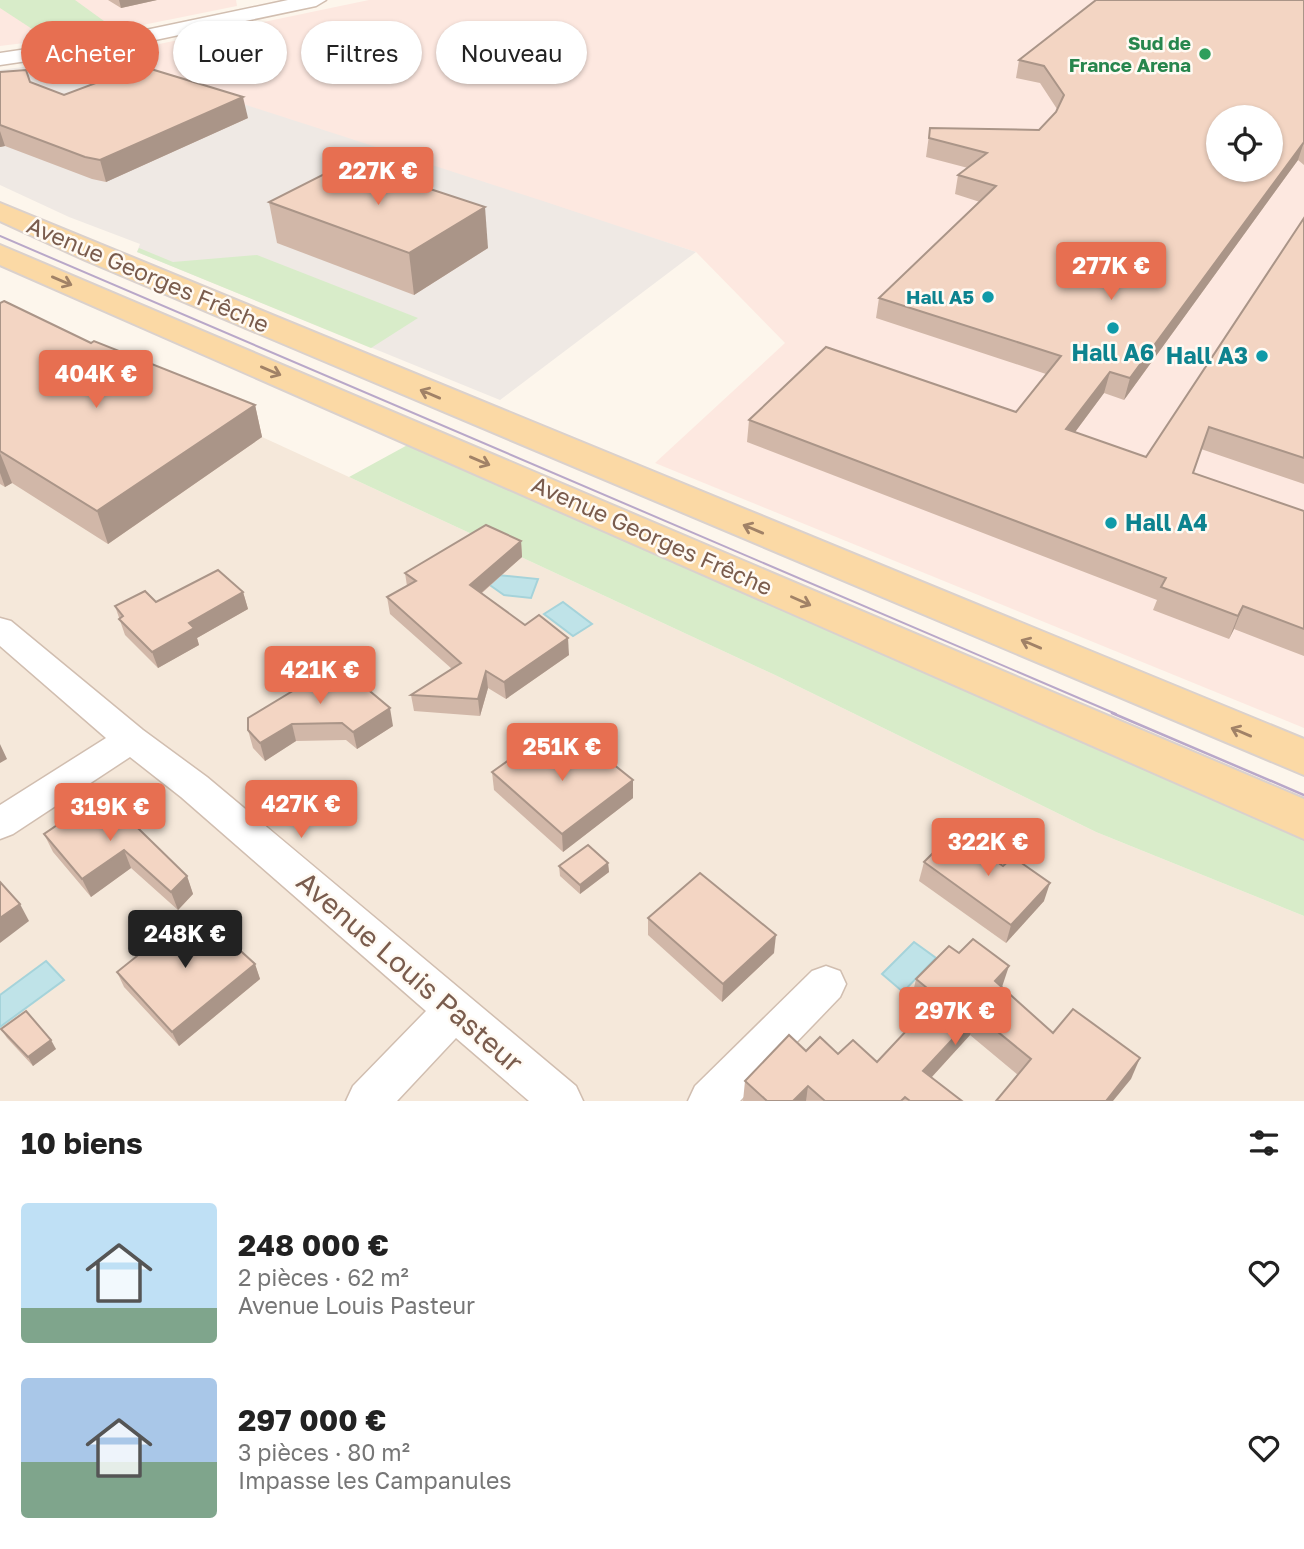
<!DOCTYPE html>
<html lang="fr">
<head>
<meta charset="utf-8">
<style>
  :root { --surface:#fff; --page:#f6f6f6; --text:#222; --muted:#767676; --accent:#e76f51 }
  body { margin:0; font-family:"Golos Text",sans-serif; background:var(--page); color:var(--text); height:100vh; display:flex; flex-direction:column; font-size:26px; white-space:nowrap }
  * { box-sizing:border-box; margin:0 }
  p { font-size:23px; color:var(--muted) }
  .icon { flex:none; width:38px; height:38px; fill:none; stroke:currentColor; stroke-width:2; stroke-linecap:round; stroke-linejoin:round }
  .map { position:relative; height:1101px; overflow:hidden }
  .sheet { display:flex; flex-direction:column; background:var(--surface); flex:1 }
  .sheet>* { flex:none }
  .guide { position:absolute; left:21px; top:21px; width:700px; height:63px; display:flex; gap:14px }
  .controls { position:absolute; left:1206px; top:105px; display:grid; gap:14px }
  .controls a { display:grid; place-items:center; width:77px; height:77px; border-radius:50%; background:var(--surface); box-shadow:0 2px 5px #0004; font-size:35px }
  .price { position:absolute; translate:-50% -60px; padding:0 16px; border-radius:7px; background:var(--accent); color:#fff; font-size:23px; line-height:46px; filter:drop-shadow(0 2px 4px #0008) }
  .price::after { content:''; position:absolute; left:50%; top:42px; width:21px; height:16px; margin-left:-10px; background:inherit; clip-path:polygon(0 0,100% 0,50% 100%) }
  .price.selected { background:#222; color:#fff }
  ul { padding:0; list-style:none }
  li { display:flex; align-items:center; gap:21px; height:175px; padding:0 21px }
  li span { display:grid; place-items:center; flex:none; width:196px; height:140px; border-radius:7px; color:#555 }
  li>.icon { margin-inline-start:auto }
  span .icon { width:84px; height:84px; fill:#fffc; stroke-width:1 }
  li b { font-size:30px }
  h2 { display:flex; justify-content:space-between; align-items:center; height:84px; padding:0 21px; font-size:30px }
  .chip { padding:0 24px; border-radius:32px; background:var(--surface); box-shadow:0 2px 5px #0004; font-size:24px; line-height:63px }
  .chip.selected { background:var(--accent); color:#fff }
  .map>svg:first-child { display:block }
</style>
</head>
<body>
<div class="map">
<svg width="1304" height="1101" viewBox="0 0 1304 1101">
  <rect width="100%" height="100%" fill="#fdf6ec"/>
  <!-- residential -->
  <polygon fill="#f5e8da" points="0,324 234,424 349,477 775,675 1096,832 1304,916 1304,1101 0,1101"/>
  <!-- commercial -->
  <g fill="#fde8e0" fill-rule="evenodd">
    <polygon points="0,0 236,0 237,6 103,33 0,46"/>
    <path d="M369 0H1304V728L655 463 785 343 696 252 97 57ZM1218 117H1270V170H1218Z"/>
  </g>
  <!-- industrial -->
  <polygon fill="#efe9e4" points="107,60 543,201 696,252 500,400 137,252 140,244 69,217 0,185 0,70 30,66 34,72"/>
  <!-- green -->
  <g fill="#d8ecc9">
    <polygon points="0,0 75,0 115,29 97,30 98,33 92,36 49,40 0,8"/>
    <polygon points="139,248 173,262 257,255 418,318 371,348 137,252"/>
    <polygon points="413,442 1304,836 1304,916 1096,832 775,675 349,477"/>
  </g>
  <!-- water -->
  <g fill="#bfe3e8" stroke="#a5d3da" stroke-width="2">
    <polygon points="487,574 538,579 531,598 504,595 484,581"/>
    <polygon points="563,602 592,624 573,636 544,614"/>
    <polygon points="914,942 936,958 903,992 882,974"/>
    <polygon points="46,961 64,980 0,1027 0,995"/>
  </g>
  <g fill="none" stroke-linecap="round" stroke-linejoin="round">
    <defs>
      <g id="minor">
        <polygon points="0,618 11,621 143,730 207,777 576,1086 583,1101 529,1101 456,1038 397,1101 346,1101 353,1086 426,1011 181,797 130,757 13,834 0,839 0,805 106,738 0,646"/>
        <polygon points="826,966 840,971 846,984 840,997 740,1101 688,1101 695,1086 812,971"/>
      </g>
      <polygon id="tertiary" points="288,0 326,0 316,6 122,47 0,65 0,53 122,35"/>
      <g id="primary">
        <polygon points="0,203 1304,739 1304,775 85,260 0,221"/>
        <polygon points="0,245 1304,799 1304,839 0,265"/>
      </g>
    </defs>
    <!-- minor casing -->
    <use href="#minor" stroke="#d1beb0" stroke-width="3"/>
    <!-- tertiary casing -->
    <use href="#tertiary" stroke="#d1beb0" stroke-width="3"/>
    <!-- primary casing -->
    <use href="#primary" stroke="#dad1cd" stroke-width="4"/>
    <!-- minor -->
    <use href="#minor" fill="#fff" fill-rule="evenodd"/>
    <!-- tertiary -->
    <use href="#tertiary" fill="#fff" fill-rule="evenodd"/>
    <!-- primary -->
    <use href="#primary" fill="#fbd9a5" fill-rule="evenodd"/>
    <!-- tram-far1 -->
    <polyline stroke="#b9a8c9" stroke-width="2" points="0,236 1116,714"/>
    <!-- tram -->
    <polyline stroke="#b9a8c9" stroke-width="2.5" points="1112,713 1304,795"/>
  </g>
  <!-- wall -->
  <g fill="#d1b7a8">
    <polygon points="108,0 157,0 121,8"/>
    <polygon points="1304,0 1304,165 1298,160 1124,400 1104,393 1075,432 1146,457 1304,218 1304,484 1201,449 1193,473 1304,511 1304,656 1234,629 1229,639 1153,610 1157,600 747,442 749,420 1016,412 1046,374 876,318 879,298 980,202 955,194 958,175 968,168 926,157 930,128 1039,130 1056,112 1057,109 1040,83 1016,78 1019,60"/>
    <polygon points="0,72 30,82 64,95 248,118 106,182 92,179 5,146 0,147"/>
    <polygon points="269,202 488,248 414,295 277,243"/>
    <polygon points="0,303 91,343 255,405 262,437 108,544 12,483 5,487 0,484"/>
    <polygon points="521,541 522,557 482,593 525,625 569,655 506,699 488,688 480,716 414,711 411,695 452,669 390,614 387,597 407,586 405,573"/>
    <polygon points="243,592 248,609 197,638 199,645 158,668 125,635 115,606"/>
    <polygon points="248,718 393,726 357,749 346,740 296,741 265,761 253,748 248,730"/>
    <polygon points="572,764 633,780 633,798 563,852 494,790 492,772"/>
    <polygon points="103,794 187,876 193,894 178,910 131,868 91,897 53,852 44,834"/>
    <polygon points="924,862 1044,901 1006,943 919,881"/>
    <polygon points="608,863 609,872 580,894 560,876 559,866"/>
    <polygon points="648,918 774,953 722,1002 648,935"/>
    <polygon points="207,925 255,964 260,979 179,1046 124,987 117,972"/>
    <polygon points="916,979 1002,987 1053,1033 1131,1079 1018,1075 970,1035 931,1078 962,1101 743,1101 745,1081 806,1051 838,1054 877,1062 924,1011 911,1001"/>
    <polygon points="1,1029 56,1049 33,1066 7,1038"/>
  </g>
  <!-- shaded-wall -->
  <g fill="#aa9588">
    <polygon points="119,0 157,0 121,8"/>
    <polygon points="243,97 248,118 106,182 100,160"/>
    <polygon points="0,131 5,146 0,147"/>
    <polygon points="1304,142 1298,160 1124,400 1130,378"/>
    <polygon points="485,207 488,248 414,295 409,253"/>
    <polygon points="1110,372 1104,393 1061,451 1066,429"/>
    <polygon points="255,405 262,437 108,544 97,511"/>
    <polygon points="0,453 12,483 5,487 0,473"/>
    <polygon points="521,541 522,557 472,601 470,585"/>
    <polygon points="243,592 248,609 197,638 199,645 158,668 152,652 189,623"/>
    <polygon points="1243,606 1234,629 1229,639 1238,616"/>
    <polygon points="568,638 569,655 506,699 504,682"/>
    <polygon points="486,671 488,688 480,716 478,699"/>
    <polygon points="390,708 393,726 357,749 353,732"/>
    <polygon points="292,724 296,741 265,761 260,743"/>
    <polygon points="0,744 7,759 0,763"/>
    <polygon points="633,780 633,798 563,852 562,834"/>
    <polygon points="124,850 131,868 91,897 82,879"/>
    <polygon points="608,863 609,872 580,894 580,885"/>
    <polygon points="187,876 193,894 178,910 171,892"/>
    <polygon points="1050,883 1044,901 1006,943 1011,925"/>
    <polygon points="20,904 29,921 0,943 0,918"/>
    <polygon points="776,935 774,953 722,1002 723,984"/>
    <polygon points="255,964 260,979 179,1046 172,1032"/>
    <polygon points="1009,966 1002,987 995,981"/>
    <polygon points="976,1014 970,1035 918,1092 923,1071"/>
    <polygon points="51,1040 56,1049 33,1066 28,1057"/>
    <polygon points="1140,1058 1131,1079 1113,1101 1106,1101"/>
    <polygon points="808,1086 806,1101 793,1101"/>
  </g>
  <!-- building -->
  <g fill="#f3d5c3" stroke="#aa9588" stroke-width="2" fill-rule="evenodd">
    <path d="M1096 0H1304V142L1130 378 1110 372 1066 429 1146 457 1304 218V458L1209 427 1193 473 1304 511V629L1243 606 1238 616 1161 587 1166 578 749 420 826 347 1016 412 1061 356 879 298 996 186 958 175 987 153 929 138 930 128 1039 130 1056 112 1064 95 1044 66 1019 60ZM1218 117H1270V170H1218Z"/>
    <polygon points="141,66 243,97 100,160 85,157 0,125 0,72 26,70 30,82 64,95"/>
    <polygon points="348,162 485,207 409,253 269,202"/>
    <polygon points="4,301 91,343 94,341 255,405 97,511 0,451 0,303"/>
    <polygon points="486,525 521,541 470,585 525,625 539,615 568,638 504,682 486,671 478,699 411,695 461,663 387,597 416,581 405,573"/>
    <polygon points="218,570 243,592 189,623 194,628 152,652 119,619 123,616 115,606 145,591 156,602"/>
    <polygon points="334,666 343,674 347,672 390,708 353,732 342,723 292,724 260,743 248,730 248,718"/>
    <polygon points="540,738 572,764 593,748 633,780 562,834 492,772"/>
    <polygon points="103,794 187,876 171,892 124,850 82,879 44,834"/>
    <polygon points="954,832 1003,866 1013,857 1050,883 1011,925 924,862"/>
    <polygon points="588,845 608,863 580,885 559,866"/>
    <polygon points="700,873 776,935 723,984 648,918"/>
    <polygon points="0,882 20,904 0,918"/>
    <polygon points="192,912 207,925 210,923 255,964 172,1032 117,972"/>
    <polygon points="973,939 1009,966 995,981 1053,1033 1073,1009 1140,1058 1106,1101 996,1101 1031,1059 976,1014 923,1071 962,1101 910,1101 905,1097 901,1101 825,1101 808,1086 793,1101 767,1101 745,1081 789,1035 806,1051 820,1037 838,1054 853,1040 877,1062 938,997 916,979 949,946 959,953"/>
    <polygon points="26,1011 51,1040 28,1057 1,1029"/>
  </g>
  <!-- one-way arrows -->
  <defs><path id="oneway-shaft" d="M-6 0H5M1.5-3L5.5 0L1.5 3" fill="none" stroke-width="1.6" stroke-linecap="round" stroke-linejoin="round" transform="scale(1.75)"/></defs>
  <g stroke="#a18267">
    <use href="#oneway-shaft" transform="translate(62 281) rotate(23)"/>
    <use href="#oneway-shaft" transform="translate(271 371) rotate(23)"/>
    <use href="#oneway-shaft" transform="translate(430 394) rotate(-157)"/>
    <use href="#oneway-shaft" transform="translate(480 461) rotate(23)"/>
    <use href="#oneway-shaft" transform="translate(753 529) rotate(-157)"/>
    <use href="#oneway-shaft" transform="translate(801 601) rotate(24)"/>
    <use href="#oneway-shaft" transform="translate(1031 644) rotate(-157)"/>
    <use href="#oneway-shaft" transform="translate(1241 732) rotate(-157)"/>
  </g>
  <!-- markers -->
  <circle fill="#2e9e5b" stroke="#fffaf3" stroke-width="2.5" cx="1205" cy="54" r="7"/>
  <g fill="#0f9aa8" stroke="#fffaf3" stroke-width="2.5">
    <circle cx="988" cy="297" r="7"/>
    <circle cx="1113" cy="328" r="7"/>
    <circle cx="1262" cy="356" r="7"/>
    <circle cx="1111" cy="523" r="7"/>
  </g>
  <g text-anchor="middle" stroke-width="5" stroke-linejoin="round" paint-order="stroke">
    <!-- far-leisure labels -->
    <g font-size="19" font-weight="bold" fill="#27864d" stroke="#fffaf3" text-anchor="end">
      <text x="1191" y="50">Sud de<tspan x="1191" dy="22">France Arena</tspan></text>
    </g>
    <!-- far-culture labels -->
    <g font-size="19" font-weight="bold" fill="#0d838f" stroke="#fffaf3" text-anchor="end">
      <text x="974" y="304">Hall A5</text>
    </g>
    <!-- street labels -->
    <g font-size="23" fill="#7a5c4d" stroke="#fffaf3">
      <text transform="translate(148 275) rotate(23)" y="8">Avenue Georges Frêche</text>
      <text transform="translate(652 536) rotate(24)" y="8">Avenue Georges Frêche</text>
    </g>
    <!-- culture labels -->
    <g font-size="23" font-weight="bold" fill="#0d838f" stroke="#fffaf3">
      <text x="1113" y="361">Hall A6</text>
      <text x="1248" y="364" text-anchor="end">Hall A3</text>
      <text x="1125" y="531" text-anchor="start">Hall A4</text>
    </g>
    <!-- near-street labels -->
    <g font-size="28" fill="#7a5c4d" stroke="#fffaf3">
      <text transform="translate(410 972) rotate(41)" y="10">Avenue Louis Pasteur</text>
    </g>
  </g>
</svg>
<div class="controls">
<a><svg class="icon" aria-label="locate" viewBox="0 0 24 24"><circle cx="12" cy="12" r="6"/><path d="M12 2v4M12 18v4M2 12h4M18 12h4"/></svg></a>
</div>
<b class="price" style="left:378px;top:207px">227K €</b>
<b class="price" style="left:1111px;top:302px">277K €</b>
<b class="price" style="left:96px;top:410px">404K €</b>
<b class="price" style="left:320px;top:706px">421K €</b>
<b class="price" style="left:562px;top:783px">251K €</b>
<b class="price" style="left:301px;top:840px">427K €</b>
<b class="price" style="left:110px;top:843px">319K €</b>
<b class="price" style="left:988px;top:878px">322K €</b>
<b class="price selected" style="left:185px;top:970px">248K €</b>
<b class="price" style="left:955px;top:1047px">297K €</b>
<div class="guide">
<a class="chip selected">Acheter</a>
<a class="chip">Louer</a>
<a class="chip">Filtres</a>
<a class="chip">Nouveau</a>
</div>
</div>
<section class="sheet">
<h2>10 biens<svg class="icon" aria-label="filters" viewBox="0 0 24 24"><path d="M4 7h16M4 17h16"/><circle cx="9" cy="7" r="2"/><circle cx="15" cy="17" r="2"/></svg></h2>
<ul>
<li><span style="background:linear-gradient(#bfe0f5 75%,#7fa58c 0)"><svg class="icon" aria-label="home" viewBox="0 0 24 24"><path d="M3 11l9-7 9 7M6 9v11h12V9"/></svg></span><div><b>248 000 €</b><p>2 pièces · 62 m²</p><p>Avenue Louis Pasteur</p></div><svg class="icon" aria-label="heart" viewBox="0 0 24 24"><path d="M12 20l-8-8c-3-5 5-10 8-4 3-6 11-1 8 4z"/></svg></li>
<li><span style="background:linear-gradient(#a9c7e8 60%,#7fa58c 0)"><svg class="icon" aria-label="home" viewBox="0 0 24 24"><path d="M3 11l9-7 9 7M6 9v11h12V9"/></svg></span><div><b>297 000 €</b><p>3 pièces · 80 m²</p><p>Impasse les Campanules</p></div><svg class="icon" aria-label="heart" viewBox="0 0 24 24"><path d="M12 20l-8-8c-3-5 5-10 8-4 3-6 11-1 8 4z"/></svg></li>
</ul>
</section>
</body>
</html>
